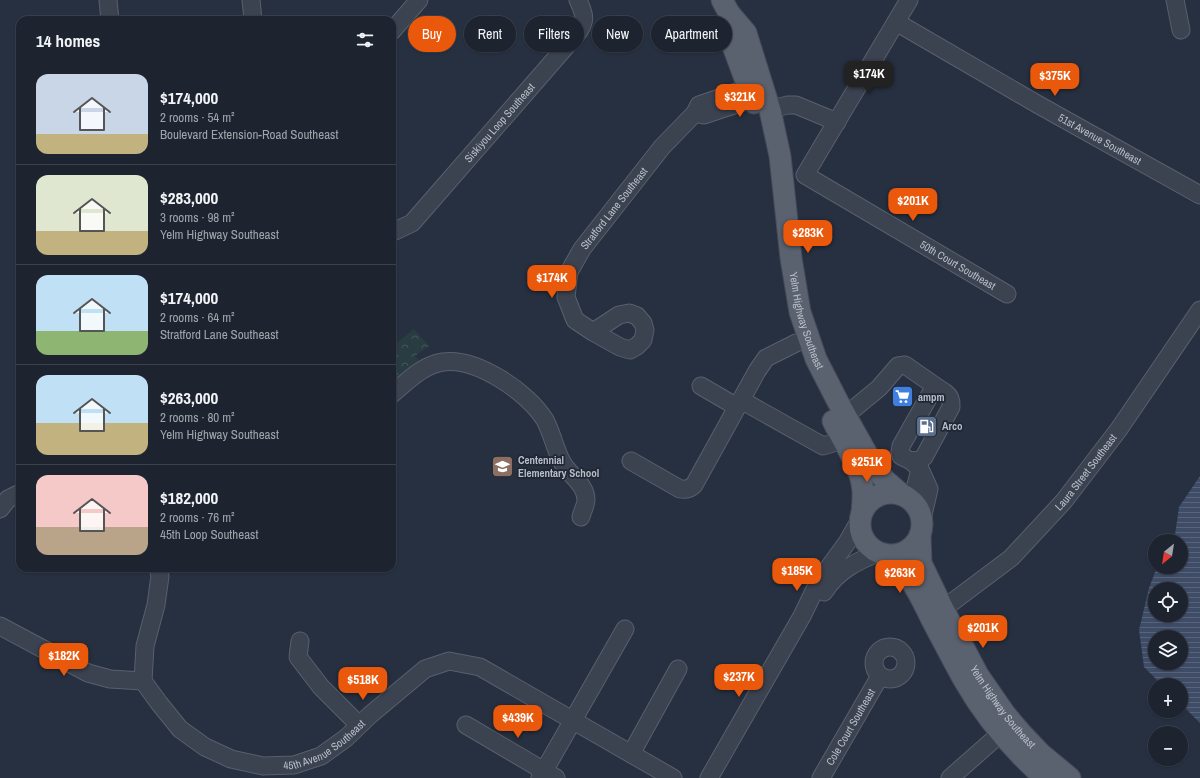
<!DOCTYPE html>
<html lang="en">
<head>
<meta charset="utf-8">
<style>
  :root { --surface:#1d2430; --page:#2a303c; --text:#f1f3f6; --muted:#a0a4ab; --line:#3b414c; --accent:#ea580c }
  body { margin:0; font-family:"Archivo Narrow",sans-serif; background:var(--page); color:var(--text); height:100vh; display:flex; flex-direction:column; font-size:15px; white-space:nowrap }
  * { box-sizing:border-box; margin:0 }
  p { font-size:13px; color:var(--muted) }
  .icon { flex:none; width:22px; height:22px; fill:none; stroke:currentColor; stroke-width:2; stroke-linecap:round; stroke-linejoin:round }
  .map { position:relative; flex:1; overflow:hidden }
  .sheet { position:absolute; left:16px; top:16px; width:380px; height:556px; display:flex; flex-direction:column; background:var(--surface); border-radius:12px; box-shadow:0 1px 3px #0004,0 0 0 1px var(--line) }
  .sheet>* { flex:none }
  .hud { position:absolute; left:408px; top:16px; width:380px; height:36px; display:flex; gap:8px }
  .needle { width:26px; rotate:210deg }
  .controls { position:absolute; left:1148px; top:534px; display:grid; gap:8px }
  .controls a { display:grid; place-items:center; width:40px; height:40px; border-radius:50%; background:var(--surface); box-shadow:0 1px 3px #0004,0 0 0 1px var(--line); font-size:20px }
  .price { position:absolute; translate:-50% -34px; padding:0 9px; border-radius:8px; background:var(--accent); color:#fff; font-size:13px; line-height:26px; filter:drop-shadow(0 1px 2px #0008) }
  .price::after { content:''; position:absolute; left:50%; top:24px; width:12px; height:9px; margin-left:-6px; background:inherit; clip-path:polygon(0 0,100% 0,50% 100%) }
  .price.on { background:#222; color:#fff }
  ul { padding:0; list-style:none }
  li { display:flex; align-items:center; gap:12px; height:100px; padding:0 20px }
  li+li { border-top:1px solid var(--line) }
  li span { display:grid; place-items:center; flex:none; width:112px; height:80px; border-radius:12px; color:#555 }
  li>.icon { margin-inline-start:auto }
  span .icon { width:48px; height:48px; fill:#fffc; stroke-width:1 }
  li b { font-size:17px }
  h2 { display:flex; justify-content:space-between; align-items:center; height:48px; padding:0 20px; font-size:17px }
  .pill { padding:0 14px; border-radius:18px; background:var(--surface); box-shadow:0 1px 3px #0004,0 0 0 1px var(--line); font-size:14px; line-height:36px }
  .pill.on { background:var(--accent); color:#fff }
  .map>svg:first-child { display:block }
</style>
</head>
<body>
<div class="map">
<svg width="1200" height="778" viewBox="0 0 1200 778">
  <defs>
    <pattern id="park-crowns" width="20" height="18" patternUnits="userSpaceOnUse"><rect width="20" height="18" fill="#293c41"/><path d="M2 6a3 3 0 1 1 6 0M12 15a3 3 0 1 1 6 0" fill="none" stroke="#46565b"/></pattern>
    <pattern id="water-rules" width="6" height="5" patternUnits="userSpaceOnUse"><rect width="6" height="5" fill="#3f4c67"/><path d="M0 2.5h6" fill="none" stroke="#59647b"/></pattern>
  </defs>
  <rect width="100%" height="100%" fill="#273040"/>
  <!-- park -->
  <polygon fill="url(#park-crowns)" points="414,329 429,346 415,356 422,364 392,389 392,347"/>
  <!-- water -->
  <path fill="url(#water-rules)" fill-rule="evenodd" d="M1200 476V723L1181 704V685H1162L1144 667 1139 630 1149 588 1157 567H1181V541H1171L1175 535 1179 507ZM1155 589H1181V615H1155ZM1155 637H1181V663H1155Z"/>
  <g fill="none" stroke-linecap="round" stroke-linejoin="round">
    <defs>
      <g id="minor">
        <polyline points="108,0 110,20"/>
        <polyline points="251,0 253,20"/>
        <path id="s1" d="M909 0 805 175 1007 294"/>
        <polyline points="1175,0 1181,30"/>
        <path id="s2" d="M896 22 1037 104 1200 195"/>
        <polyline points="392,31 419,0"/>
        <polyline points="770,110 787,105 796,105 837,122"/>
        <polyline points="695,113 704,115 752,99"/>
        <path id="s3" d="M392 230 395 231 412 223 576 35C587 21 585 15 578 0"/>
        <path id="s4" d="M593 332 619 315 629 313 637 316 643 323 645 330 643 340 637 346 630 350 620 347 593 332 575 320 566 297 569 272 582 249 662 147 695 113 699 105 748 88"/>
        <polyline points="701,386 737,407"/>
        <path d="M392 394C407 382 422 365 443 362 476 357 528 392 545 420 552 433 555 449 562 462 569 475 586 484 586 500 586 505 582 512 581 517"/>
        <polyline points="741,400 823,446 843,440"/>
        <polyline points="845,416 879,388 898,366 905,365 941,390"/>
        <path d="M631 461 680 489C686 490 690 489 694 485L757 371 766 358 796 343"/>
        <path d="M911 461 920 460 924 457 951 407C952 395 942 386 931 393L901 446 900 452 901 456 911 461 920 469"/>
        <path d="M909 498C917 487 917 481 920 469L929 489 922 519"/>
        <polyline points="0,509 8,499 20,493"/>
        <path id="s5" d="M158 568 160 576 156 605 145 646 143 681 159 703 180 729 205 747 231 759 263 766 294 765 321 756 346 738 370 715 425 669 449 661 480 667 673 778"/>
        <path d="M824 592C837 571 857 561 880 552"/>
        <path id="s6" d="M943 609 1011 558 1064 501 1119 429 1200 310"/>
        <polyline points="0,626 88,673 110,679 143,681"/>
        <polyline points="300,641 298,657 321,687 359,725"/>
        <circle cx="890" cy="663" r="16"/>
        <polyline points="466,725 556,778"/>
        <polyline points="631,754 678,669"/>
        <polyline points="540,778 625,629"/>
        <polyline points="709,778 802,616 819,581 848,541 861,518"/>
        <path id="s7" d="M821 778 880 676"/>
        <polyline points="950,778 1001,733"/>
      </g>
      <g id="major">
        <path id="s8" d="M722 0 729 13 746 33 770 110 780 156 791 258 800 312 816 359 838 402 876 470 886 481 901 494"/>
        <polyline points="729,13 730,38 754,103"/>
        <path d="M833 421C841 437 860 467 862 484 864 493 863 503 862 512"/>
        <circle cx="891" cy="524" r="31"/>
        <path id="s9" d="M920 535 921 563 943 609 978 675 1005 714 1021 733 1040 753 1070 778"/>
        <path d="M883 554C908 567 919 594 931 618 942 639 953 660 964 680 985 717 1013 750 1045 778"/>
      </g>
    </defs>
    <!-- minor casing -->
    <use href="#minor" stroke="#59606d" stroke-width="19"/>
    <!-- major casing -->
    <use href="#major" stroke="#454b59" stroke-width="23"/>
    <!-- minor -->
    <use href="#minor" stroke="#3b4250" stroke-width="17"/>
    <!-- major -->
    <use href="#major" stroke="#5a616f" stroke-width="21"/>
  </g>
  <!-- icons -->
  <defs>
    <symbol id="supermarket-square" viewBox="-11 -11 22 22"><rect x="-9" y="-9" width="18" height="18" rx="4" fill="#3f7fe0" stroke="#202735"/><path d="M-6-5.5h2.5l.6 2H6L4.5 2H-2.5L-4.4-4H-6ZM-1.5 3.2a1.3 1.3 0 1 0 .1 0ZM3 3.2a1.3 1.3 0 1 0 .1 0Z" fill="#fff"/></symbol>
    <symbol id="fuel-square" viewBox="-11 -11 22 22"><rect x="-9" y="-9" width="18" height="18" rx="4" fill="#5c6f8a" stroke="#202735"/><path d="M-5.5-6h7V0h2V4h1.3V-2.5L3-4.5l.8-.8L6-3V5H2.5V1h-1V6h-7ZM-4.2-4.7v3.2H.2V-4.7Z" fill="#fff"/></symbol>
    <symbol id="school-square" viewBox="-11 -11 22 22"><rect x="-9" y="-9" width="18" height="18" rx="4" fill="#8d6e63" stroke="#202735"/><path d="M0-5L7-2L0 1L-7-2ZM-4 1L0 2.5L4 1V4Q0 6-4 4Z" fill="#fff"/></symbol>
  </defs>
  <g fill-rule="evenodd">
    <use href="#supermarket-square" x="890" y="384" width="25" height="25"/>
    <use href="#fuel-square" x="914" y="414" width="25" height="25"/>
    <use href="#school-square" x="490" y="454" width="25" height="25"/>
  </g>
  <g text-anchor="middle" stroke-width="3.5" stroke-linejoin="round" paint-order="stroke">
    <!-- street labels -->
    <g font-size="11" fill="#b8beca" stroke="#202735">
      <text dy="4" stroke="none"><textPath href="#s3" startOffset="155">Siskiyou Loop Southeast</textPath></text>
      <text dy="4" stroke="none"><textPath href="#s2" startOffset="235">51st Avenue Southeast</textPath></text>
      <text dy="4" stroke="none"><textPath href="#s4" startOffset="284">Stratford Lane Southeast</textPath></text>
      <text dy="4" stroke="none"><textPath href="#s1" startOffset="381">50th Court Southeast</textPath></text>
      <text dy="4" stroke="none"><textPath href="#s8" startOffset="336">Yelm Highway Southeast</textPath></text>
      <text dy="4" stroke="none"><textPath href="#s6" startOffset="199">Laura Street Southeast</textPath></text>
      <text dy="4" stroke="none"><textPath href="#s9" startOffset="194">Yelm Highway Southeast</textPath></text>
      <text dy="4" stroke="none"><textPath href="#s7" startOffset="59">Cole Court Southeast</textPath></text>
      <text dy="4" stroke="none"><textPath href="#s5" startOffset="335">45th Avenue Southeast</textPath></text>
    </g>
    <!-- poi labels -->
    <g font-size="11" font-weight="bold" fill="#b8beca" stroke="#202735" text-anchor="start">
      <text x="918" y="401">ampm</text>
      <text x="942" y="430">Arco</text>
      <text x="518" y="464">Centennial<tspan x="518" dy="13">Elementary School</tspan></text>
    </g>
  </g>
</svg>
<div class="controls">
<a><svg class="needle" viewBox="-14 -14 28 28"><path d="M0-13l5 13h-10z" fill="#e53935"/><path d="M0 13l5-13h-10z" fill="#a0a4ab"/></svg></a>
<a><svg class="icon" aria-label="locate" viewBox="0 0 24 24"><circle cx="12" cy="12" r="6"/><path d="M12 2v4M12 18v4M2 12h4M18 12h4"/></svg></a>
<a><svg class="icon" aria-label="layers" viewBox="0 0 24 24"><path d="M12 4l9 5-9 5-9-5zM3 14l9 5 9-5"/></svg></a>
<a>+</a>
<a>−</a>
</div>
<b class="price on" style="left:869px;top:95px">$174K</b>
<b class="price" style="left:1055px;top:97px">$375K</b>
<b class="price" style="left:740px;top:118px">$321K</b>
<b class="price" style="left:913px;top:222px">$201K</b>
<b class="price" style="left:808px;top:254px">$283K</b>
<b class="price" style="left:552px;top:299px">$174K</b>
<b class="price" style="left:867px;top:483px">$251K</b>
<b class="price" style="left:797px;top:592px">$185K</b>
<b class="price" style="left:900px;top:594px">$263K</b>
<b class="price" style="left:983px;top:649px">$201K</b>
<b class="price" style="left:64px;top:677px">$182K</b>
<b class="price" style="left:739px;top:698px">$237K</b>
<b class="price" style="left:363px;top:701px">$518K</b>
<b class="price" style="left:518px;top:739px">$439K</b>
<div class="hud">
<a class="pill on">Buy</a>
<a class="pill">Rent</a>
<a class="pill">Filters</a>
<a class="pill">New</a>
<a class="pill">Apartment</a>
</div>
<section class="sheet">
<h2>14 homes<svg class="icon" aria-label="filters" viewBox="0 0 24 24"><path d="M4 7h16M4 17h16"/><circle cx="9" cy="7" r="2"/><circle cx="15" cy="17" r="2"/></svg></h2>
<ul>
<li><span style="background:linear-gradient(#c9d6e8 75%,#c2b280 0)"><svg class="icon" aria-label="home" viewBox="0 0 24 24"><path d="M3 11l9-7 9 7M6 9v11h12V9"/></svg></span><div><b>$174,000</b><p>2 rooms · 54 m²</p><p>Boulevard Extension-Road Southeast</p></div></li>
<li><span style="background:linear-gradient(#dfe7d0 70%,#c2b280 0)"><svg class="icon" aria-label="home" viewBox="0 0 24 24"><path d="M3 11l9-7 9 7M6 9v11h12V9"/></svg></span><div><b>$283,000</b><p>3 rooms · 98 m²</p><p>Yelm Highway Southeast</p></div></li>
<li><span style="background:linear-gradient(#bfe0f5 70%,#8fb573 0)"><svg class="icon" aria-label="home" viewBox="0 0 24 24"><path d="M3 11l9-7 9 7M6 9v11h12V9"/></svg></span><div><b>$174,000</b><p>2 rooms · 64 m²</p><p>Stratford Lane Southeast</p></div></li>
<li><span style="background:linear-gradient(#bfe0f5 60%,#c2b280 0)"><svg class="icon" aria-label="home" viewBox="0 0 24 24"><path d="M3 11l9-7 9 7M6 9v11h12V9"/></svg></span><div><b>$263,000</b><p>2 rooms · 80 m²</p><p>Yelm Highway Southeast</p></div></li>
<li><span style="background:linear-gradient(#f6c9c9 65%,#b9a48a 0)"><svg class="icon" aria-label="home" viewBox="0 0 24 24"><path d="M3 11l9-7 9 7M6 9v11h12V9"/></svg></span><div><b>$182,000</b><p>2 rooms · 76 m²</p><p>45th Loop Southeast</p></div></li>
</ul>
</section>
</div>
</body>
</html>
